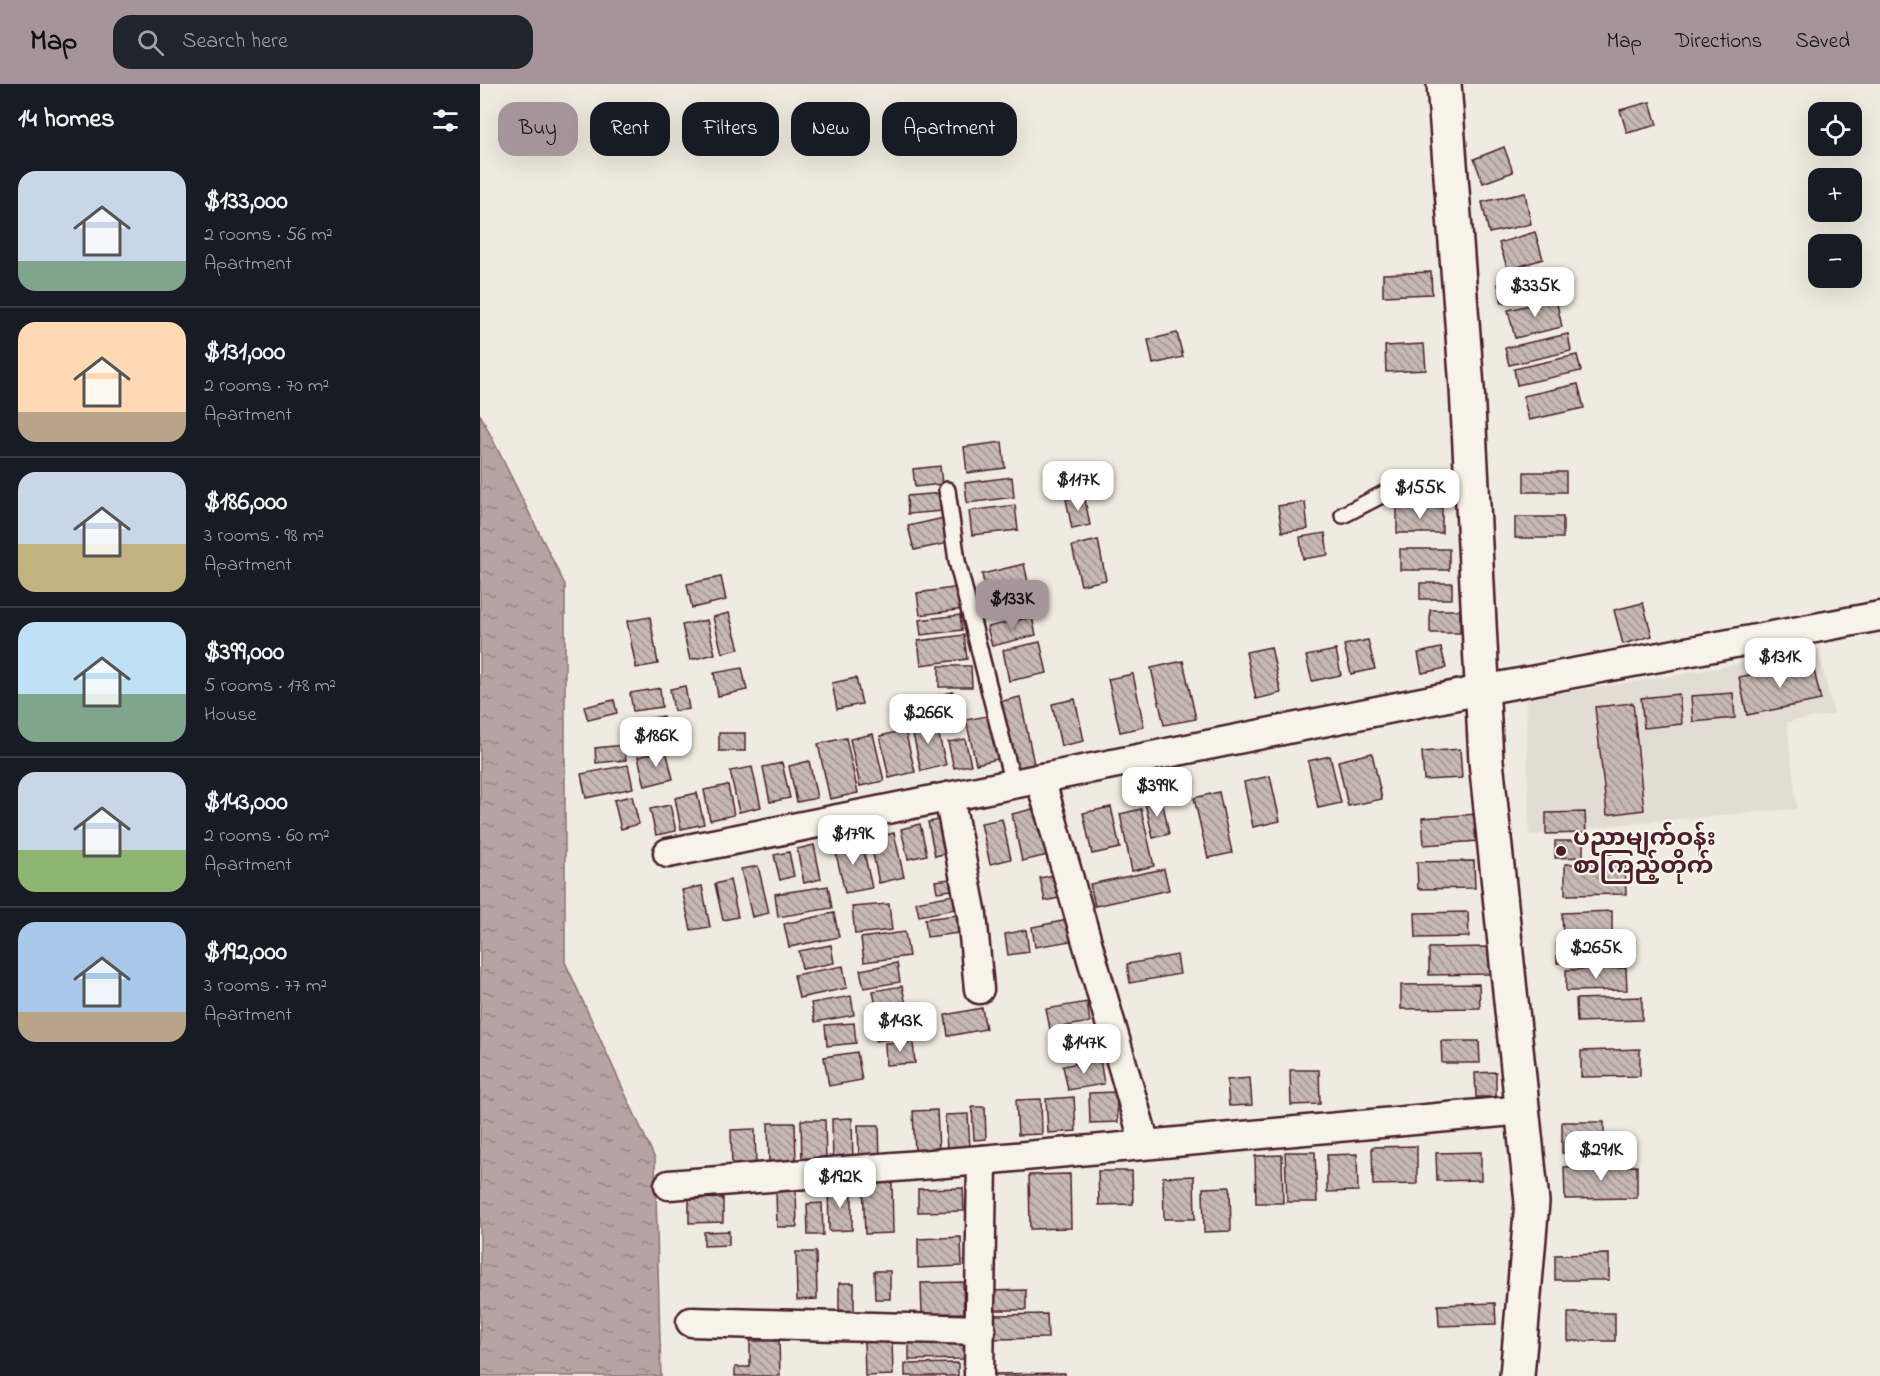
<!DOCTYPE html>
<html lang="en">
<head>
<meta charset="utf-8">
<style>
  :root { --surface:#171b24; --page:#20242c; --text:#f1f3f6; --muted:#9ea1a6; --line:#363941; --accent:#a6949b }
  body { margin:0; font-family:"Indie Flower","Noto Sans Myanmar",sans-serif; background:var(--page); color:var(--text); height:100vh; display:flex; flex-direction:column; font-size:22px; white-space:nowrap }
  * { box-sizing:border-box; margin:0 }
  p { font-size:20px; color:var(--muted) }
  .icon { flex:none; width:33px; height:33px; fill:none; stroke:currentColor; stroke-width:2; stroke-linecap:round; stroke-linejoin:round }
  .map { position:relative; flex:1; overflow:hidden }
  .panel { display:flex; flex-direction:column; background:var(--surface); width:480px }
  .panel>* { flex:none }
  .top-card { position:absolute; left:18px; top:18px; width:570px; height:54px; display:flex; gap:12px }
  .tools { position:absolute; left:1328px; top:18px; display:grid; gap:12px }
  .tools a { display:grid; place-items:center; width:54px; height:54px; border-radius:12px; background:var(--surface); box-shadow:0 6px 24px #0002; font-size:30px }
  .price { position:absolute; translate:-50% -51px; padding:0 14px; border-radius:12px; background:#fff; color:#222; font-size:20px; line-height:39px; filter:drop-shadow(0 2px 3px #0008) }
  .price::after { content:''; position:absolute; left:50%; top:36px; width:18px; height:14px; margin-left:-9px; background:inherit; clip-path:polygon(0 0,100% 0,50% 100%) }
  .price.selected { background:var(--accent); color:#111 }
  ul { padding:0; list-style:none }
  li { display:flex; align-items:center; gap:18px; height:150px; padding:0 18px }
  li+li { border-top:2px solid var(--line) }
  li span { display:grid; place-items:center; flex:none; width:168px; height:120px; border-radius:18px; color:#555 }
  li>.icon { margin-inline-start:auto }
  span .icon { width:72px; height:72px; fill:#fffc; stroke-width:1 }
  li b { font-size:26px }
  h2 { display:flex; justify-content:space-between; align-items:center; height:72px; padding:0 18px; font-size:26px }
  .tag { padding:0 21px; border-radius:18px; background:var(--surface); box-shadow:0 6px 24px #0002; font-size:21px; line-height:54px }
  .tag.selected { background:var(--accent); color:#111 }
  header { display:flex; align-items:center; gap:36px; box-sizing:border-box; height:84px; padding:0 30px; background:var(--accent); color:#111 }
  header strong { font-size:28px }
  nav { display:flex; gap:33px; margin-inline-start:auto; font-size:21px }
  .search { width:420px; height:54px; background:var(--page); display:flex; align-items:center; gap:15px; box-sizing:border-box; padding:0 21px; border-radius:18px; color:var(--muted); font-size:22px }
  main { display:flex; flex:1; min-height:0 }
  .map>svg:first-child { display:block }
</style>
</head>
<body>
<header>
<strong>Map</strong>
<div class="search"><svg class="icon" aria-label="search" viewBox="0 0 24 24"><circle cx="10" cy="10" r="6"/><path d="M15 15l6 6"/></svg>Search here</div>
<nav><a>Map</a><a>Directions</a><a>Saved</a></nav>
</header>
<main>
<section class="panel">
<h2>14 homes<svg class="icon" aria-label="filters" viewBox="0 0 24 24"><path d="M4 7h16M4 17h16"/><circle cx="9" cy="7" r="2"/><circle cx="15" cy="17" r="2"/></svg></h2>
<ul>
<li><span style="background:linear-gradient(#c9d6e8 75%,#7fa58c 0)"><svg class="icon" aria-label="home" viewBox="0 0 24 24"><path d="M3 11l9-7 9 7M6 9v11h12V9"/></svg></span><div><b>$133,000</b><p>2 rooms · 56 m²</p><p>Apartment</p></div></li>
<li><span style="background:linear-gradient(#ffd9b3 75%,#b9a48a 0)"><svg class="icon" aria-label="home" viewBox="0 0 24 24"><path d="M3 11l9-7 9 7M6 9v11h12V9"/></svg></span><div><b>$131,000</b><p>2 rooms · 70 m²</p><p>Apartment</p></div></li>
<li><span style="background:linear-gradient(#c9d6e8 60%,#c2b280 0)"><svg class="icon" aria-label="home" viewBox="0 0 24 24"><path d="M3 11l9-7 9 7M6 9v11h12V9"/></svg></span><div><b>$186,000</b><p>3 rooms · 98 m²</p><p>Apartment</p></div></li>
<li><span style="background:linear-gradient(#bfe0f5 60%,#7fa58c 0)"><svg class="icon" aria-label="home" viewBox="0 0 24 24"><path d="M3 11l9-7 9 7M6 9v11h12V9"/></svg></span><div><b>$399,000</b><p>5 rooms · 178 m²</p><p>House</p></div></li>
<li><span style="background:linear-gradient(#c9d6e8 65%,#8fb573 0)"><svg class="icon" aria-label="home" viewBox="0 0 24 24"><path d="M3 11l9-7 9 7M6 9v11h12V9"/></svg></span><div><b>$143,000</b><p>2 rooms · 60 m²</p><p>Apartment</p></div></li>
<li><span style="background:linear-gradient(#a9c7e8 75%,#b9a48a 0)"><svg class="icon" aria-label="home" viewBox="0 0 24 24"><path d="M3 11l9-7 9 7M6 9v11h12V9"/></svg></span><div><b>$192,000</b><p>3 rooms · 77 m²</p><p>Apartment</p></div></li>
</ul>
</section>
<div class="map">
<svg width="1400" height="1292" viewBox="0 0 1400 1292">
  <defs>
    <pattern id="water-ripples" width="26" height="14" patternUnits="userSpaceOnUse" patternTransform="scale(1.5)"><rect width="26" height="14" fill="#b7a4a2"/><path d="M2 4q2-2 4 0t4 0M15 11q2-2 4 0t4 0" fill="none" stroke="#978584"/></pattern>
    <pattern id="building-back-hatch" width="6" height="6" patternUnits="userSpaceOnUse" patternTransform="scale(1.5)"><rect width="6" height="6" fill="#c6b8b3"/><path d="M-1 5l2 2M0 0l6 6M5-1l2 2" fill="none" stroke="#a39592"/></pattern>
  </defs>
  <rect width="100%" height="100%" fill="#f0ebe0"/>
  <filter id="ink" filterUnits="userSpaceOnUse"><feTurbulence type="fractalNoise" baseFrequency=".0167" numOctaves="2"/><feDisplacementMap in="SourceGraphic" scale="12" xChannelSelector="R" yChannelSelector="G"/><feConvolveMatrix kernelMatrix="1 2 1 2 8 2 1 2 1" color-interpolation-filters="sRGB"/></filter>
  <g filter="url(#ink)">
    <!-- built -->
    <polygon fill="#e3dcd2" points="1338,565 1354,630 1307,638 1317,725 1174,737 1049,751 1046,614 1198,591"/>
    <!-- water -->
    <polygon fill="url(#water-ripples)" stroke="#8b6f72" stroke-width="1.5" points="0,330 85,501 85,878 175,1075 181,1292 0,1292"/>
    <!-- building -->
    <g fill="url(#building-back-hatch)" stroke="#4a1f2b" stroke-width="1.5">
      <polygon points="1170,18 1177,41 1147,49 1140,26"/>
      <polygon points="1024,63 1033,88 1003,99 994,75"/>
      <polygon points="1045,109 1051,140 1009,149 1002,118"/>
      <polygon points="1055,148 1063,175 1028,186 1019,159"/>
      <polygon points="1077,187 1082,206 1022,219 1018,200"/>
      <polygon points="951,188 952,210 903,212 903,190"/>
      <polygon points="1076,215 1082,243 1035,254 1028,226"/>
      <polygon points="697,249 703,273 673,280 668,256"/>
      <polygon points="1088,250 1091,267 1029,281 1025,264"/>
      <polygon points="944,260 946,286 906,288 905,262"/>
      <polygon points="1097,271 1101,287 1037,301 1034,285"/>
      <polygon points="1098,300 1104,324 1049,336 1043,312"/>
      <polygon points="522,358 525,384 487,389 484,363"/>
      <polygon points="460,382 462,400 435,403 433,385"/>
      <rect x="1044" y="388" width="42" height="20"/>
      <polygon points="532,393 534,413 487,419 485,399"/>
      <polygon points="462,409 463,427 428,430 427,412"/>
      <polygon points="604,411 610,441 592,445 586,415"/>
      <polygon points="825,418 828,445 802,448 798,422"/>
      <polygon points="535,421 538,446 492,451 489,427"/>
      <rect x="917" y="424" width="45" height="25"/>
      <rect x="1035" y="433" width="48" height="21"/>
      <polygon points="464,434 469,459 434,466 428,442"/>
      <polygon points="845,449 848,471 823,475 820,453"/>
      <polygon points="618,456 626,496 601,501 592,462"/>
      <rect x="920" y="465" width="49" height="21"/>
      <polygon points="544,480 551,511 508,521 502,490"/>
      <polygon points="241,493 246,516 212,524 207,500"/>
      <rect x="940" y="499" width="32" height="16"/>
      <polygon points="480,503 484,525 440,531 437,509"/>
      <polygon points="1163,519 1172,552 1143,560 1134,526"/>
      <rect x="950" y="526" width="30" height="23"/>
      <polygon points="249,529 259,565 242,569 233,533"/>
      <polygon points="480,531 482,546 441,551 439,536"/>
      <polygon points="170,533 178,580 156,584 147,537"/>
      <polygon points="552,533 556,551 512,562 507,543"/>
      <polygon points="227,536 235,570 210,576 202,541"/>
      <polygon points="484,551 487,575 441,581 438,557"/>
      <polygon points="888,556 895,585 871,590 864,561"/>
      <polygon points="560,558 567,589 529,597 523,566"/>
      <polygon points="791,563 801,609 776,615 766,568"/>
      <polygon points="961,564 966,584 942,589 938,569"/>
      <polygon points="856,566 861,591 832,597 826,572"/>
      <polygon points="703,577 716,635 684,641 671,584"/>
      <polygon points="1332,578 1341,616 1267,631 1259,593"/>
      <polygon points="459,582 491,582 492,603 459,603"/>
      <polygon points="262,584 267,606 238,612 234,589"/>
      <polygon points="653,590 664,643 640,648 628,595"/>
      <polygon points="376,594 382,620 357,625 352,599"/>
      <polygon points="205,602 209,625 194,627 190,605"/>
      <polygon points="180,604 182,623 153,627 150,609"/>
      <polygon points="473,608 478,629 459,633 455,612"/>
      <polygon points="1253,609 1255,634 1213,638 1211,612"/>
      <polygon points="1199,610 1202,640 1164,644 1161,614"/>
      <polygon points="540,613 555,685 534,690 519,618"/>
      <polygon points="595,615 604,657 581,662 572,620"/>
      <polygon points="134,616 137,629 108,636 104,623"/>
      <polygon points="1153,619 1164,726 1127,731 1115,623"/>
      <polygon points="512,631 522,674 496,680 486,636"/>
      <polygon points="183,632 187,653 158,658 154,637"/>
      <polygon points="455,635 466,681 441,687 431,640"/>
      <polygon points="425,646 435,688 409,694 400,652"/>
      <rect x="239" y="649" width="26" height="18"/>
      <polygon points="393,650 404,697 380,702 370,655"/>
      <polygon points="366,654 378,709 350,715 338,660"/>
      <polygon points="485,655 491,681 474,684 468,658"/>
      <polygon points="144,661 146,676 116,679 115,664"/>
      <polygon points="980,665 982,694 944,696 942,668"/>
      <polygon points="186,666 193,695 165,702 158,673"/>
      <polygon points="892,669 902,715 868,722 858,677"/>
      <polygon points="850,672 861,719 838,724 828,677"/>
      <polygon points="329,677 337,714 317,718 309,682"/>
      <polygon points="302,679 310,714 290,718 283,683"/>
      <polygon points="148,681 153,704 106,714 101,690"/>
      <polygon points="272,683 281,723 259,728 250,687"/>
      <polygon points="790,692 800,737 773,743 764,698"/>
      <polygon points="248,701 254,731 230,736 224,706"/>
      <polygon points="739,708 752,769 728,774 714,714"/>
      <polygon points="217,709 224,740 201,745 195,714"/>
      <polygon points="152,712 159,740 141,745 134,716"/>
      <polygon points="682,715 689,750 673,754 665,719"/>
      <polygon points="190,721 196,747 176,751 170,725"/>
      <polygon points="631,723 640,764 612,770 603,729"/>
      <polygon points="557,724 568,771 542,777 532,730"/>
      <polygon points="661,725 674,782 652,787 640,730"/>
      <polygon points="1105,728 1106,749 1066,750 1066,729"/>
      <polygon points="997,730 999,757 944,761 942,734"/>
      <polygon points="469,734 476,767 455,772 448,738"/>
      <polygon points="522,735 531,775 510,780 501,739"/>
      <polygon points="440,740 447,771 428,775 421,745"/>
      <polygon points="414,749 424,793 399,799 390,755"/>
      <polygon points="381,755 392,804 365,809 354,761"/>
      <polygon points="1075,757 1103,757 1103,773 1075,774"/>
      <polygon points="334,761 341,795 324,799 317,765"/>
      <polygon points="309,768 314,792 300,796 294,771"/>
      <polygon points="994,777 995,804 938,805 937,778"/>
      <polygon points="1145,779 1146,810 1085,811 1085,780"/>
      <polygon points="278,782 289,829 272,833 261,785"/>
      <polygon points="684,785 689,806 615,822 610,800"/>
      <polygon points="583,789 588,812 565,817 560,794"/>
      <polygon points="470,795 471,806 457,808 455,797"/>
      <polygon points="250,796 258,833 243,836 235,800"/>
      <polygon points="222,802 230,843 211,846 202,806"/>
      <polygon points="348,802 352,824 298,833 295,810"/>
      <polygon points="483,809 486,823 439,832 436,818"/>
      <polygon points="409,820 412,846 375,850 372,823"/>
      <polygon points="1132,827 1132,851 1083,852 1082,829"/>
      <polygon points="988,828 989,853 936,854 935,829"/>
      <polygon points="354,829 359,853 309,863 304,840"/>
      <polygon points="485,830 487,848 447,853 445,835"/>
      <polygon points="588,836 591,857 555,863 552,843"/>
      <polygon points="546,846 549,868 528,871 525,850"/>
      <polygon points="425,848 429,872 384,878 381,854"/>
      <polygon points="1141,856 1142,878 1077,879 1077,857"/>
      <polygon points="351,861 354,879 322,885 319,867"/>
      <polygon points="1009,863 1010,890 949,891 949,864"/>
      <polygon points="697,871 700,890 650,899 647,880"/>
      <polygon points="417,879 420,898 384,904 380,886"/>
      <polygon points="363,882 367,904 319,914 314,891"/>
      <polygon points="1146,884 1147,906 1086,907 1086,886"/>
      <polygon points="999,900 1000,924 921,925 921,901"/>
      <polygon points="422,902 426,921 397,927 393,907"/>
      <polygon points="371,912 374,931 335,938 331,919"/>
      <polygon points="1162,913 1162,936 1097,938 1096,915"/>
      <polygon points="607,918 610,938 570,945 566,925"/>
      <polygon points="502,924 506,945 468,952 465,931"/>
      <polygon points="422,929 425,953 396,957 393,932"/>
      <polygon points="374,939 376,959 347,962 345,941"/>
      <polygon points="961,957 999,957 1000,979 962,979"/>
      <polygon points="433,958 435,979 406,981 405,959"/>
      <polygon points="1160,965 1160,992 1101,993 1101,967"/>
      <polygon points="377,968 382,996 349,1002 344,973"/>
      <polygon points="620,975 624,1000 588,1006 583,982"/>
      <polygon points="810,986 839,986 840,1020 811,1021"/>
      <polygon points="1016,988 1016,1013 996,1013 995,989"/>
      <polygon points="770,994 772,1021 749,1022 747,996"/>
      <polygon points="636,1008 638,1038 610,1039 609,1009"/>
      <polygon points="594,1013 596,1047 568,1049 566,1015"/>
      <polygon points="561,1015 562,1050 538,1051 536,1016"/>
      <polygon points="492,1023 505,1023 506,1055 494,1056"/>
      <polygon points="457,1026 459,1067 435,1069 433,1027"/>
      <polygon points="488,1030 490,1065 467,1066 465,1031"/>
      <polygon points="372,1034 373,1080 353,1081 352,1035"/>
      <polygon points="321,1036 345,1036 346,1080 322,1080"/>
      <polygon points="1082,1038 1124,1038 1124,1068 1082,1069"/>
      <polygon points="288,1039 315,1039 316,1080 289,1081"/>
      <polygon points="378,1041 399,1041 400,1077 379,1077"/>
      <polygon points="275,1045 276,1082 252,1083 251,1046"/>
      <polygon points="937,1062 937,1100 893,1101 892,1063"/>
      <polygon points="805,1068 835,1068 837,1118 807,1118"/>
      <polygon points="1001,1068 1001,1096 957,1097 956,1069"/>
      <polygon points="877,1070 878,1107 847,1108 847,1071"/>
      <polygon points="802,1071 803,1119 776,1119 775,1072"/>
      <polygon points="1157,1082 1157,1114 1085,1115 1084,1083"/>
      <polygon points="618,1087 652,1087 653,1120 619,1121"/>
      <polygon points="590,1090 591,1144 550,1145 549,1091"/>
      <polygon points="714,1092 715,1135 684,1135 683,1093"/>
      <polygon points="412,1098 413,1149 385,1150 383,1099"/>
      <polygon points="750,1103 751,1147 724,1148 723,1104"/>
      <polygon points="348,1104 372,1104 372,1146 349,1147"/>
      <polygon points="483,1104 484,1127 438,1128 438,1105"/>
      <polygon points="296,1107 316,1107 317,1143 297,1143"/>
      <polygon points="243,1114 243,1138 209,1139 209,1115"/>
      <polygon points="342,1119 343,1151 328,1151 327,1120"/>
      <polygon points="249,1147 249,1161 224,1162 224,1148"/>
      <polygon points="481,1153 482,1182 438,1184 438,1155"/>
      <polygon points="316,1168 336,1168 337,1215 317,1216"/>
      <polygon points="1129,1170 1129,1196 1075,1196 1075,1171"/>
      <polygon points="394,1187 410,1187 410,1215 395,1215"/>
      <polygon points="483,1198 484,1229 442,1230 441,1199"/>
      <rect x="359" y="1199" width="15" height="31"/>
      <polygon points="546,1206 546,1226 512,1226 511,1207"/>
      <polygon points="1015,1219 1016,1240 959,1242 958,1221"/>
      <rect x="1088" y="1229" width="47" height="28"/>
      <polygon points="567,1230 568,1254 511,1255 511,1231"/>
      <polygon points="412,1255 413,1291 385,1292 384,1256"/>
      <polygon points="483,1255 484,1275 429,1276 429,1256"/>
      <polygon points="270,1257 299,1257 300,1292 255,1292 255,1283 270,1283"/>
      <polygon points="478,1279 478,1292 425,1292 425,1280"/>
      <polygon points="585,1289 585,1292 510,1292 510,1290"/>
    </g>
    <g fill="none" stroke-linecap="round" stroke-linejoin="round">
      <defs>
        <g id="service">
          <polyline points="467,406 477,477 533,700"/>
          <polyline points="863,431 915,404 992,400"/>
        </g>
        <g id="minor">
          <polyline points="560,694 665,1060"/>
          <polyline points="469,713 492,831 499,905"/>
          <polyline points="188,769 1002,606 1400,532"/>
          <polyline points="189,1101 502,1076 1043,1026"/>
          <polyline points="211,1238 501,1246"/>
          <polyline points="499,1292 502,1076"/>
        </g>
        <polyline id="tertiary" points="964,0 987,304 1006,677 1052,1118 1037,1292"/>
      </defs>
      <!-- service casing -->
      <use href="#service" stroke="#4a1f2b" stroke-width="20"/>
      <!-- minor casing -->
      <use href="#minor" stroke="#4a1f2b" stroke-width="33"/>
      <!-- tertiary casing -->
      <use href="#tertiary" stroke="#4a1f2b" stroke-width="38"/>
      <!-- service -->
      <use href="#service" stroke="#f7f3e8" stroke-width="15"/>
      <!-- minor -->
      <use href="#minor" stroke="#f7f3e8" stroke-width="28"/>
      <!-- tertiary -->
      <use href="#tertiary" stroke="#f7f3e8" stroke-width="33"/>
    </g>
  </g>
  <!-- markers -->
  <circle fill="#4a1f2b" stroke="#f7f3e8" stroke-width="2" cx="1081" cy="767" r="6"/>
  <g text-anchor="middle" stroke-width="4.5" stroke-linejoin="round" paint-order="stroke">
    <!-- poi labels -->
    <g font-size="24" font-weight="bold" fill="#4a1f2b" stroke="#f7f3e8" text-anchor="start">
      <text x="1093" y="761">ပညာမျက်ဝန်း<tspan x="1093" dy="28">စာကြည့်တိုက်</tspan></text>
    </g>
  </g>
</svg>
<div class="tools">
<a><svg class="icon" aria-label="locate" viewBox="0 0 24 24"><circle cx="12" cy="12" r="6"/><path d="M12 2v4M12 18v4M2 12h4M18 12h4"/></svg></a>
<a>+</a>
<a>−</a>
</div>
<b class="price" style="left:1055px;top:234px">$335K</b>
<b class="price" style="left:598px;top:428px">$117K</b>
<b class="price" style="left:940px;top:436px">$155K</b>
<b class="price selected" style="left:532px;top:547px">$133K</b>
<b class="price" style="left:1300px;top:605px">$131K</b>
<b class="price" style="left:448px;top:661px">$266K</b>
<b class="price" style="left:176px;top:684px">$186K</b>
<b class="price" style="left:677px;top:734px">$399K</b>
<b class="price" style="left:373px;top:782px">$179K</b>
<b class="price" style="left:1116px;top:896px">$265K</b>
<b class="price" style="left:420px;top:969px">$143K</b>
<b class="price" style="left:604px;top:991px">$147K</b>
<b class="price" style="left:1121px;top:1098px">$291K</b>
<b class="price" style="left:360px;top:1125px">$192K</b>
<div class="top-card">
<a class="tag selected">Buy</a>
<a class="tag">Rent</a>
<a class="tag">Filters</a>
<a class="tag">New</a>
<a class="tag">Apartment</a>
</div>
</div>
</main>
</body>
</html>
